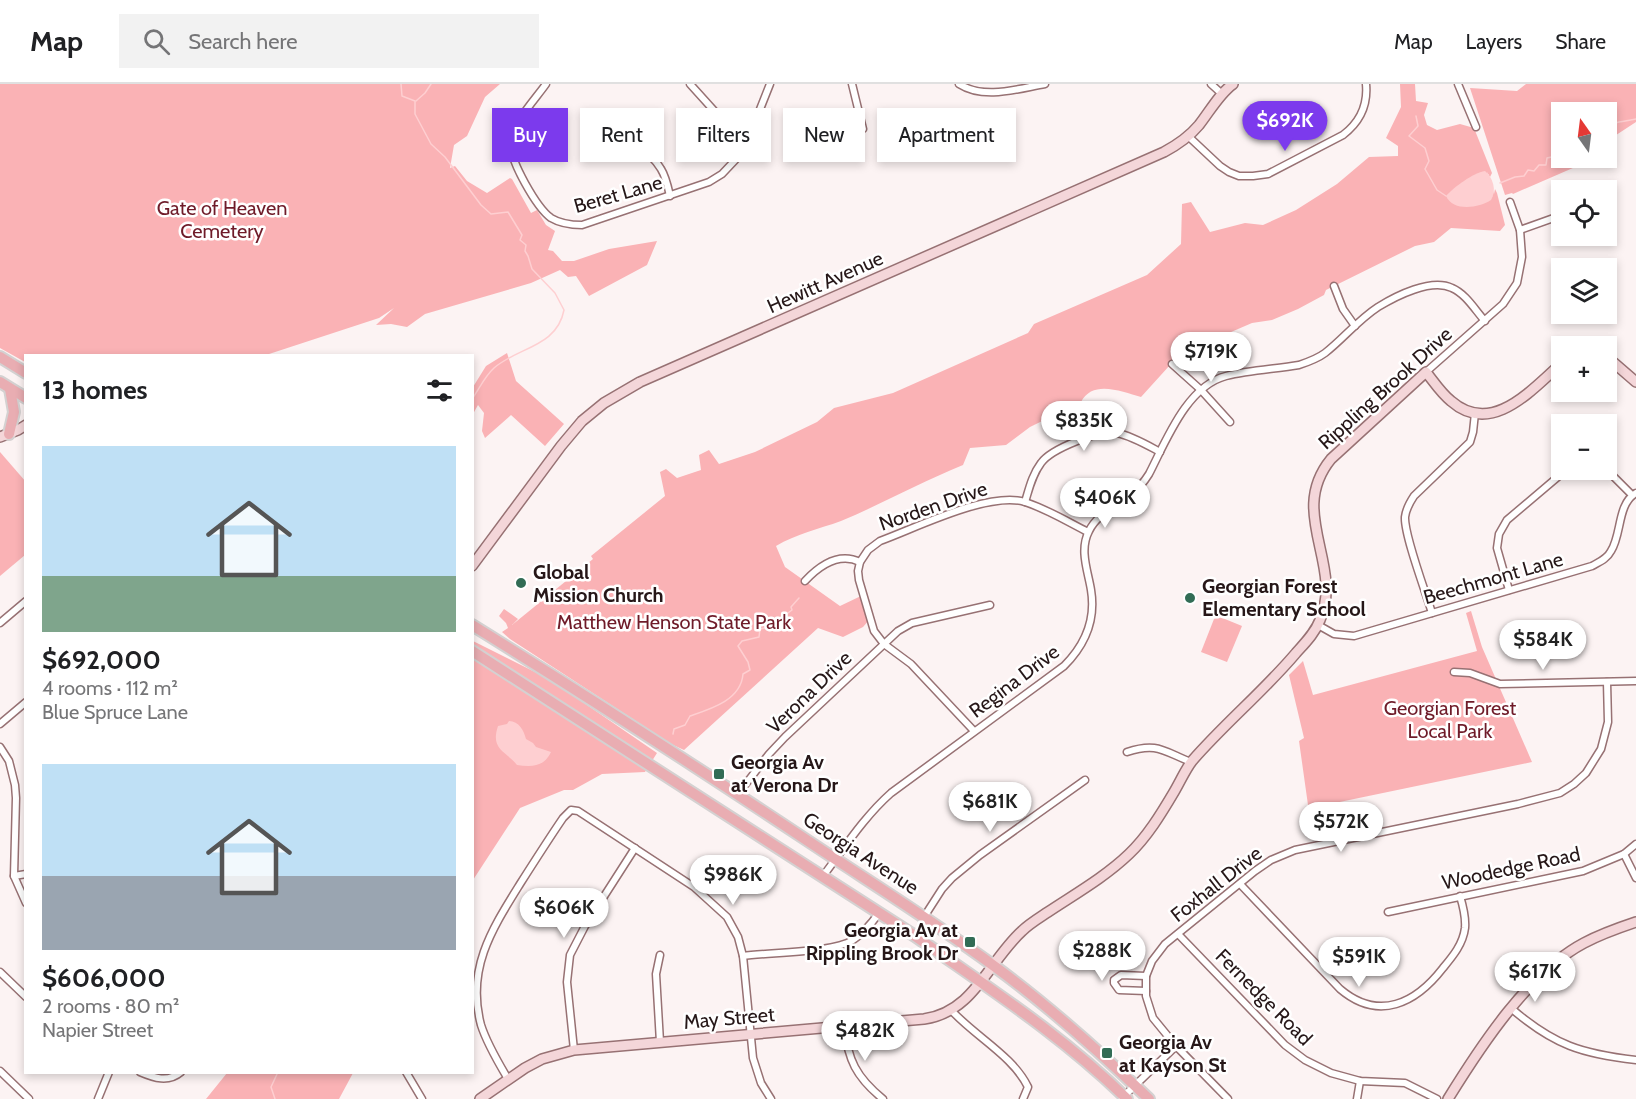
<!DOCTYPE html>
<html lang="en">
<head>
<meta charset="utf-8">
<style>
  :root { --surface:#fff; --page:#f2f2f2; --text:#202124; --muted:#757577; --line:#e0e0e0; --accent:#7c3aed }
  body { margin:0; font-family:Cabin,sans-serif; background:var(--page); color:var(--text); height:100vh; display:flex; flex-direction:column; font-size:22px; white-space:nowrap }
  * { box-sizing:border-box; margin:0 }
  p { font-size:20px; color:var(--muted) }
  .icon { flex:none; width:33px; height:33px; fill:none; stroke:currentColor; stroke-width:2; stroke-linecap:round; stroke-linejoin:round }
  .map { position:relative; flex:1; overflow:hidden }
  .drawer { position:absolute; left:24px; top:270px; width:450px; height:720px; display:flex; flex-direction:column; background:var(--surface); border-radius:0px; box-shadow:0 3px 9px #0003 }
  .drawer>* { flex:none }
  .top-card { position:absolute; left:492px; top:24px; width:570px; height:54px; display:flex; gap:12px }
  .needle { width:39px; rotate:346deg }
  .tools { position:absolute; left:1551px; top:18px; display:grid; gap:12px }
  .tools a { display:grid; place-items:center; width:66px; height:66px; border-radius:0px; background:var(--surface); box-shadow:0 3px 9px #0003; font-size:30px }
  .price { position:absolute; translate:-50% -51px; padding:0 14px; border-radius:21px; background:#fff; color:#222; font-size:20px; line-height:39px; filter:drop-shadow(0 2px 3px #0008) }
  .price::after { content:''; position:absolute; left:50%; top:36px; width:18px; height:14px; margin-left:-9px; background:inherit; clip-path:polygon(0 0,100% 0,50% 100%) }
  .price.selected { background:var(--accent); color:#fff }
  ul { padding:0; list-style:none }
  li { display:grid; align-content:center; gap:12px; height:318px; padding:0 18px }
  li span { display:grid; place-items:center; height:186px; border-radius:0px; color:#555 }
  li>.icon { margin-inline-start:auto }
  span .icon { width:108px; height:108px; fill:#fffc; stroke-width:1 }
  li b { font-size:26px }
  h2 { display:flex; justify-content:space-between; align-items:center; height:72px; padding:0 18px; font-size:26px }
  .tag { padding:0 21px; border-radius:0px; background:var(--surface); box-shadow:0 3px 9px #0003; font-size:21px; line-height:54px }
  .tag.selected { background:var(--accent); color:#fff }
  header { display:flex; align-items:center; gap:36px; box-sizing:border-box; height:84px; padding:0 30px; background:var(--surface); border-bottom:2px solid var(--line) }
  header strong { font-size:28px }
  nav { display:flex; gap:33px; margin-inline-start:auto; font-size:21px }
  .search { width:420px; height:54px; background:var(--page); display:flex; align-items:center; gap:15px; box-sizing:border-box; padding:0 21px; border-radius:0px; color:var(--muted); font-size:22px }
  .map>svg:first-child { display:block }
</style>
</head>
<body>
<header>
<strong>Map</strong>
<div class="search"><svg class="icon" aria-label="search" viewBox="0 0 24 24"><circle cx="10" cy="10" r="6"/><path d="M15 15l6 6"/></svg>Search here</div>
<nav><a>Map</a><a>Layers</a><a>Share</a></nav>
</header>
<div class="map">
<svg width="1636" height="1015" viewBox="0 0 1636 1015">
  <rect width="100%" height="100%" fill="#fcf3f3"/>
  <!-- green -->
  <g fill="#fab2b5">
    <polygon points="0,0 500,0 485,13 467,52 454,61 450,84 455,82 467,97 487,109 510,94 512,95 531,129 537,126 546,141 555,147 548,166 553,167 562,177 574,177 609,165 657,157 647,181 589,212 576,192 568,193 560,186 531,199 425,230 407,243 391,240 376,241 394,224 379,234 266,271 26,272 25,278 0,264"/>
    <path d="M1400 0H1415L1416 17 1428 19 1424 31 1427 41 1437 46 1460 40 1474 44 1492 89 1490 93 1487 88 1494 110 1495 105 1497 109 1505 141 1500 147 1451 144 1434 158 1415 162 1326 206 1324 211 1298 225 1272 236 1252 239 1180 270 1141 313C1122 308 1093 295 1081 318L1030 343 1006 361 970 364 963 381C921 398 882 420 841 437 819 445 796 450 776 462L785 483 840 522 863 511 870 535 863 543 843 553 818 544 684 666 671 660 510 555 502 548 508 544 506 539 499 532 504 525 518 535 512 541 593 475 591 472 665 412 660 388 666 385 677 394 701 386 699 371 709 366 719 380 755 368 817 338 834 324 893 309 1028 249 1034 240 1147 191 1181 160 1182 120 1191 118 1210 148 1245 139 1263 141 1296 126 1337 100 1369 73 1398 72V62L1386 54 1401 23Z"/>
    <polygon points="1526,0 1636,0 1636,38 1607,57 1606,28 1562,28 1562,74 1589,74 1589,77 1513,110 1512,109 1505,111 1470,4 1517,7"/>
    <polygon points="507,269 516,297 564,340 545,362 511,331 485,354 482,347 484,329 478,321 473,330 473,303 486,282"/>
    <polygon points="0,368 26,398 25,471 0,492"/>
    <polygon points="1471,527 1482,563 1532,678 1330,720 1324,723 1315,719 1308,721 1299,657 1304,654 1289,591 1303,577 1313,611 1477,567 1466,529"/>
    <polygon points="1220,533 1242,542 1227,578 1201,568 1214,535"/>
    <polygon points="473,557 549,595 657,669 645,688 602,690 573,706 564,706 520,724 473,796"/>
    <polygon points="227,989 227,988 353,989 339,1015 206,1015"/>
  </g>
  <!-- water -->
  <g fill="#fecfd1">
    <path d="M1485 87C1493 94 1497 106 1491 116 1479 124 1453 128 1446 112 1454 103 1473 89 1485 87Z"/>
    <path d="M509 637C519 637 524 647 526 655L533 659 536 663 551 668C544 683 532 683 517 681 506 667 490 666 498 642L507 640Z"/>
  </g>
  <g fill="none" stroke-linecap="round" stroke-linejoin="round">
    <!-- stream -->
    <g stroke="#fecfd1" stroke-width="1.5">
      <path d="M401 0 402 12 415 17V30L431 60 445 73 481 121 491 130 508 128 522 151 520 156 526 161 525 167 528 172 532 185 555 209 564 226C557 263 518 263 494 284 485 292 479 305 472 315"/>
      <polyline points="416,17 425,9 431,0"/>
      <polyline points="1416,32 1418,42 1409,52 1425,64 1429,77 1425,85 1437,106 1446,112"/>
      <path d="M1606 48C1610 36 1624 38 1636 35"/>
      <polyline points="1500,99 1515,93 1524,92 1528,86 1534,87 1539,81 1546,81 1547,74 1556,72 1562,66"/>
      <path d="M673 650 674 645 685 641 690 632C711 625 741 616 743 590L750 586 748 578 738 562 742 557 759 553 760 545C770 542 782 545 784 532L792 526 791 523 799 514"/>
      <polyline points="275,1015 271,1003 278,988"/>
    </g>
    <defs>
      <g id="street">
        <path d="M546 0C534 17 513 38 511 59 509 76 537 124 551 134 561 140 571 141 582 141L709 98 722 90 739 72 747 58 770 0"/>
        <polyline points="690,0 718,31 751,47"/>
        <polyline points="852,0 863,45"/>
        <path d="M959 0C984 16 1017 5 1045 0"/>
        <polyline points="1211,0 1222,10"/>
        <polyline points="1458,0 1476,43"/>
        <path d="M605 50C625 54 650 66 661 85 666 93 668 103 670 112"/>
        <path d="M1188 52 1220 82 1229 88 1239 92H1253L1268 90 1343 51C1360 38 1368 21 1366 0"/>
        <polyline points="1520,146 1562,131"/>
        <polyline points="1334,202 1343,225 1355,242"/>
        <polyline points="1172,280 1201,306 1230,338"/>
        <polyline points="1426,288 1503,220 1517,199 1522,173 1520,146 1510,118"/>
        <polyline points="1603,386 1610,389 1632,411"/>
        <path d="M1025 418C1029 405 1032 391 1041 379 1051 365 1100 345 1117 349 1132 352 1147 361 1160 368"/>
        <path d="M805 497C819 482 839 468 860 478"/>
        <polyline points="1509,506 1497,464 1499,450 1507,436 1566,386"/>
        <path d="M1432 529C1426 509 1404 451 1405 433 1406 425 1410 418 1414 412L1470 358 1473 348 1475 329"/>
        <polyline points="0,539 26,517"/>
        <path d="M1318 541 1334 550 1354 552 1592 482C1599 478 1607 475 1611 467 1622 450 1617 420 1636 409"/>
        <polyline points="1454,588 1470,589 1500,600 1636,597"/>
        <polyline points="0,640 26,618"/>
        <path d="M974 647 911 580 884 560 874 547 859 496 858 487 860 478 868 466 880 457C916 444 989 407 1025 418 1047 425 1068 438 1088 448"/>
        <polyline points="0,663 9,677 15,701 16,714 14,792 26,819"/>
        <path d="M1127 668C1157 658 1163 667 1191 678"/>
        <polyline points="738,710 769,670 785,653 898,547 912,539 990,521"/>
        <polyline points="1624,770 1636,794"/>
        <polyline points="14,792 26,790"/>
        <path d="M823 792C845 763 864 733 891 709L1064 582C1085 561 1096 536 1091 506 1088 487 1079 466 1089 447 1097 430 1116 423 1131 411 1138 405 1144 398 1149 390 1166 357 1187 302 1226 292 1250 286 1276 285 1299 281 1308 278 1317 275 1325 269 1343 255 1358 236 1378 223 1396 212 1431 194 1452 204 1466 210 1475 226 1485 237"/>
        <path d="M1240 800 1340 905C1379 938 1416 919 1443 884 1453 872 1463 860 1465 844 1466 833 1463 822 1460 812"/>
        <polyline points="1388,828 1583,787 1624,770 1636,760"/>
        <polyline points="924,833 942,805 952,794 980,771 1085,696"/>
        <polyline points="1178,850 1285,961 1305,976 1331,989 1360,997 1405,999 1437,1015"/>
        <polyline points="660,871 656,890 660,958"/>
        <path d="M743 872C770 868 833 869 853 856 864 849 871 840 879 829"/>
        <polyline points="0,888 26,913"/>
        <polyline points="1146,907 1119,906 1114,899 1114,896 1121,891 1146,892"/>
        <path d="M1512 925C1554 961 1582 970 1636 976"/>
        <path d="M952 927C976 953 1013 972 1028 1003L1023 1015"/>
        <path d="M844 942C848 976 856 993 883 1015"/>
        <polyline points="574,966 567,898 570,871 585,842 635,764"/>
        <polyline points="0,987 29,1015"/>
        <path d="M140 988C154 994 168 999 181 988"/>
        <polyline points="406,988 422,1015"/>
        <path d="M508 995C498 978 487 960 481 941 466 885 492 845 520 800 534 778 548 756 563 734L571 726 578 727 694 803 727 833 738 853 743 872 753 974 761 999 771 1015"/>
        <polyline points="1122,1014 1176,962"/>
        <polyline points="98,1015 109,988"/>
        <polyline points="1228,1015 1176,962 1153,934 1146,912 1146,892 1152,877 1165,860 1255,787 1271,776 1295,766 1518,720 1560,709 1574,700 1586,689 1601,665 1608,638 1607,598"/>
        <polyline points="1357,1015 1360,997"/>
      </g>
      <g id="secondary">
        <polyline points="1606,272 1636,298"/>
        <polyline points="0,353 18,346 26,341"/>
        <path d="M472 482 561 362 582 337 604 319 640 298 1164 68C1177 61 1189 53 1199 41 1210 27 1219 10 1233 0"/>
        <path d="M480 1015 525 984 542 975 574 966 924 935C974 928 988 878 1022 847 1029 840 1039 834 1048 828 1075 810 1105 793 1129 770 1147 753 1161 730 1174 708 1180 698 1185 686 1192 677 1225 639 1264 607 1296 569 1305 559 1315 549 1320 536 1344 480 1287 429 1331 375L1426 288C1434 298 1441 309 1451 317 1492 353 1532 305 1562 279"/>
        <path d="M1448 1015C1480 963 1529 888 1584 859 1601 850 1618 844 1636 838"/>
      </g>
      <g id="primary">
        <polyline points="0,273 26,289"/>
        <polyline points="0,298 26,314"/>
        <polyline points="9,350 14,328 10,305"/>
        <path d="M472 541C585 611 695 682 805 755 868 797 933 837 994 882 1049 922 1100 968 1149 1015"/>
        <path d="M472 567 915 852C987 903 1063 952 1127 1015"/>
      </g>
    </defs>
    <!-- street casing -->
    <use href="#street" stroke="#977173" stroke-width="9"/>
    <!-- secondary casing -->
    <use href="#secondary" stroke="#977173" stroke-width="12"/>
    <!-- primary casing -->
    <use href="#primary" stroke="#d4d1d1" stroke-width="14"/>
    <!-- street -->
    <use href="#street" stroke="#fff" stroke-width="6"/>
    <!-- secondary -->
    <use href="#secondary" stroke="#f4d6d9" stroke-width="9"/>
    <!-- primary -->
    <use href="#primary" stroke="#e9adb2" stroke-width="10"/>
  </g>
  <!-- markers -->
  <g fill="#326c55" stroke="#fff" stroke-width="2">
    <circle cx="521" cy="499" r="6"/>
    <circle cx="1190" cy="514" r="6"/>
    <rect x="713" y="684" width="12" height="12" rx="3"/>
    <rect x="964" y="852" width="12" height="12" rx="3"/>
    <rect x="1101" y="963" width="12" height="12" rx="3"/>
  </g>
  <g text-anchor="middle" stroke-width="5" stroke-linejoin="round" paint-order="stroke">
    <!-- street labels -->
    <g font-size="20" fill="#261718" stroke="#fff">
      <text transform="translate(618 110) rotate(-16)" y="7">Beret Lane</text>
      <text transform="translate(825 198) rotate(-24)" y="7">Hewitt Avenue</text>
      <text transform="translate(1385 304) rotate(-42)" y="7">Rippling Brook Drive</text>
      <text transform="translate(933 422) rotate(-19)" y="7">Norden Drive</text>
      <text transform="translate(1493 494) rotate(-16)" y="7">Beechmont Lane</text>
      <text transform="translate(1014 597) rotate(-37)" y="7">Regina Drive</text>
      <text transform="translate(809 608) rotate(-44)" y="7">Verona Drive</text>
      <text transform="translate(861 769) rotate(33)" y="7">Georgia Avenue</text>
      <text transform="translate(1511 784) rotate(-12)" y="7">Woodedge Road</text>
      <text transform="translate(1216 800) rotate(-38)" y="7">Foxhall Drive</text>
      <text transform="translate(1264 913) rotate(45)" y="7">Fernedge Road</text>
      <text transform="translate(729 934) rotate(-5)" y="7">May Street</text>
    </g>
    <!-- park labels -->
    <g font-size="20" fill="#6f1b29" stroke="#fff">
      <text x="222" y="131">Gate of Heaven<tspan x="222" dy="23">Cemetery</tspan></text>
      <text x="674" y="545">Matthew Henson State Park</text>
      <text x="1450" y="631">Georgian Forest<tspan x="1450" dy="23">Local Park</tspan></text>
    </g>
    <!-- poi labels -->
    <g font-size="20" font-weight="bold" fill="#261718" stroke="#fff" text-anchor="start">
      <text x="533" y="495">Global<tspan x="533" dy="23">Mission Church</tspan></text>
      <text x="1202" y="509">Georgian Forest<tspan x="1202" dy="23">Elementary School</tspan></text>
      <text x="731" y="685">Georgia Av<tspan x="731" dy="23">at Verona Dr</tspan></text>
      <text x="958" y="853" text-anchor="end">Georgia Av at<tspan x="958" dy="23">Rippling Brook Dr</tspan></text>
      <text x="1119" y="965">Georgia Av<tspan x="1119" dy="23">at Kayson St</tspan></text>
    </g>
  </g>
</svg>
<div class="tools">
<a><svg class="needle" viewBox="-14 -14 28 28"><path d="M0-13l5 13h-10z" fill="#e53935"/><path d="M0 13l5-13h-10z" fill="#757577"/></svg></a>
<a><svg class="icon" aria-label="locate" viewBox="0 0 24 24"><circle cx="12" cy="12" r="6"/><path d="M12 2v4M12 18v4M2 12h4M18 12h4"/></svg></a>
<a><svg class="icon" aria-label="layers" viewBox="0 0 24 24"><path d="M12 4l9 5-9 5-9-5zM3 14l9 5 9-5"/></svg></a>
<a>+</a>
<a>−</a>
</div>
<b class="price selected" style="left:1285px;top:68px">$692K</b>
<b class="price" style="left:1211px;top:299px">$719K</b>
<b class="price" style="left:1084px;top:368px">$835K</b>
<b class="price" style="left:1105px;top:445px">$406K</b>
<b class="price" style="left:1543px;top:587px">$584K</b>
<b class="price" style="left:990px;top:749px">$681K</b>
<b class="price" style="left:1341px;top:769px">$572K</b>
<b class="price" style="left:733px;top:822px">$986K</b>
<b class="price" style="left:564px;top:855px">$606K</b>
<b class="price" style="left:1102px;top:898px">$288K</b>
<b class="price" style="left:1359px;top:904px">$591K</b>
<b class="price" style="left:1535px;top:919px">$617K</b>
<b class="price" style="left:865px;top:978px">$482K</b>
<div class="top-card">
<a class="tag selected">Buy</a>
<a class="tag">Rent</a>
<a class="tag">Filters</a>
<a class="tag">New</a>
<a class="tag">Apartment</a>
</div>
<section class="drawer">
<h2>13 homes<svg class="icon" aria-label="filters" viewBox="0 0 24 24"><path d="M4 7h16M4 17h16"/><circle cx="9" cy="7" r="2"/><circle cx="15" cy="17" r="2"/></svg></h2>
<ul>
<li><span style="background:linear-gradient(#bfe0f5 70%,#7fa58c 0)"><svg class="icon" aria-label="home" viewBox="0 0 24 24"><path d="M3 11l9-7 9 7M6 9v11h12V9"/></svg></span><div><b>$692,000</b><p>4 rooms · 112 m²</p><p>Blue Spruce Lane</p></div></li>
<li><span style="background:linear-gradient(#bfe0f5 60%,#9aa5b1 0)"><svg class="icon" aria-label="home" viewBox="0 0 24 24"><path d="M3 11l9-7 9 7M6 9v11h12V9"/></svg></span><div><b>$606,000</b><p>2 rooms · 80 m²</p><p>Napier Street</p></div></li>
</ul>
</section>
</div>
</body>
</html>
